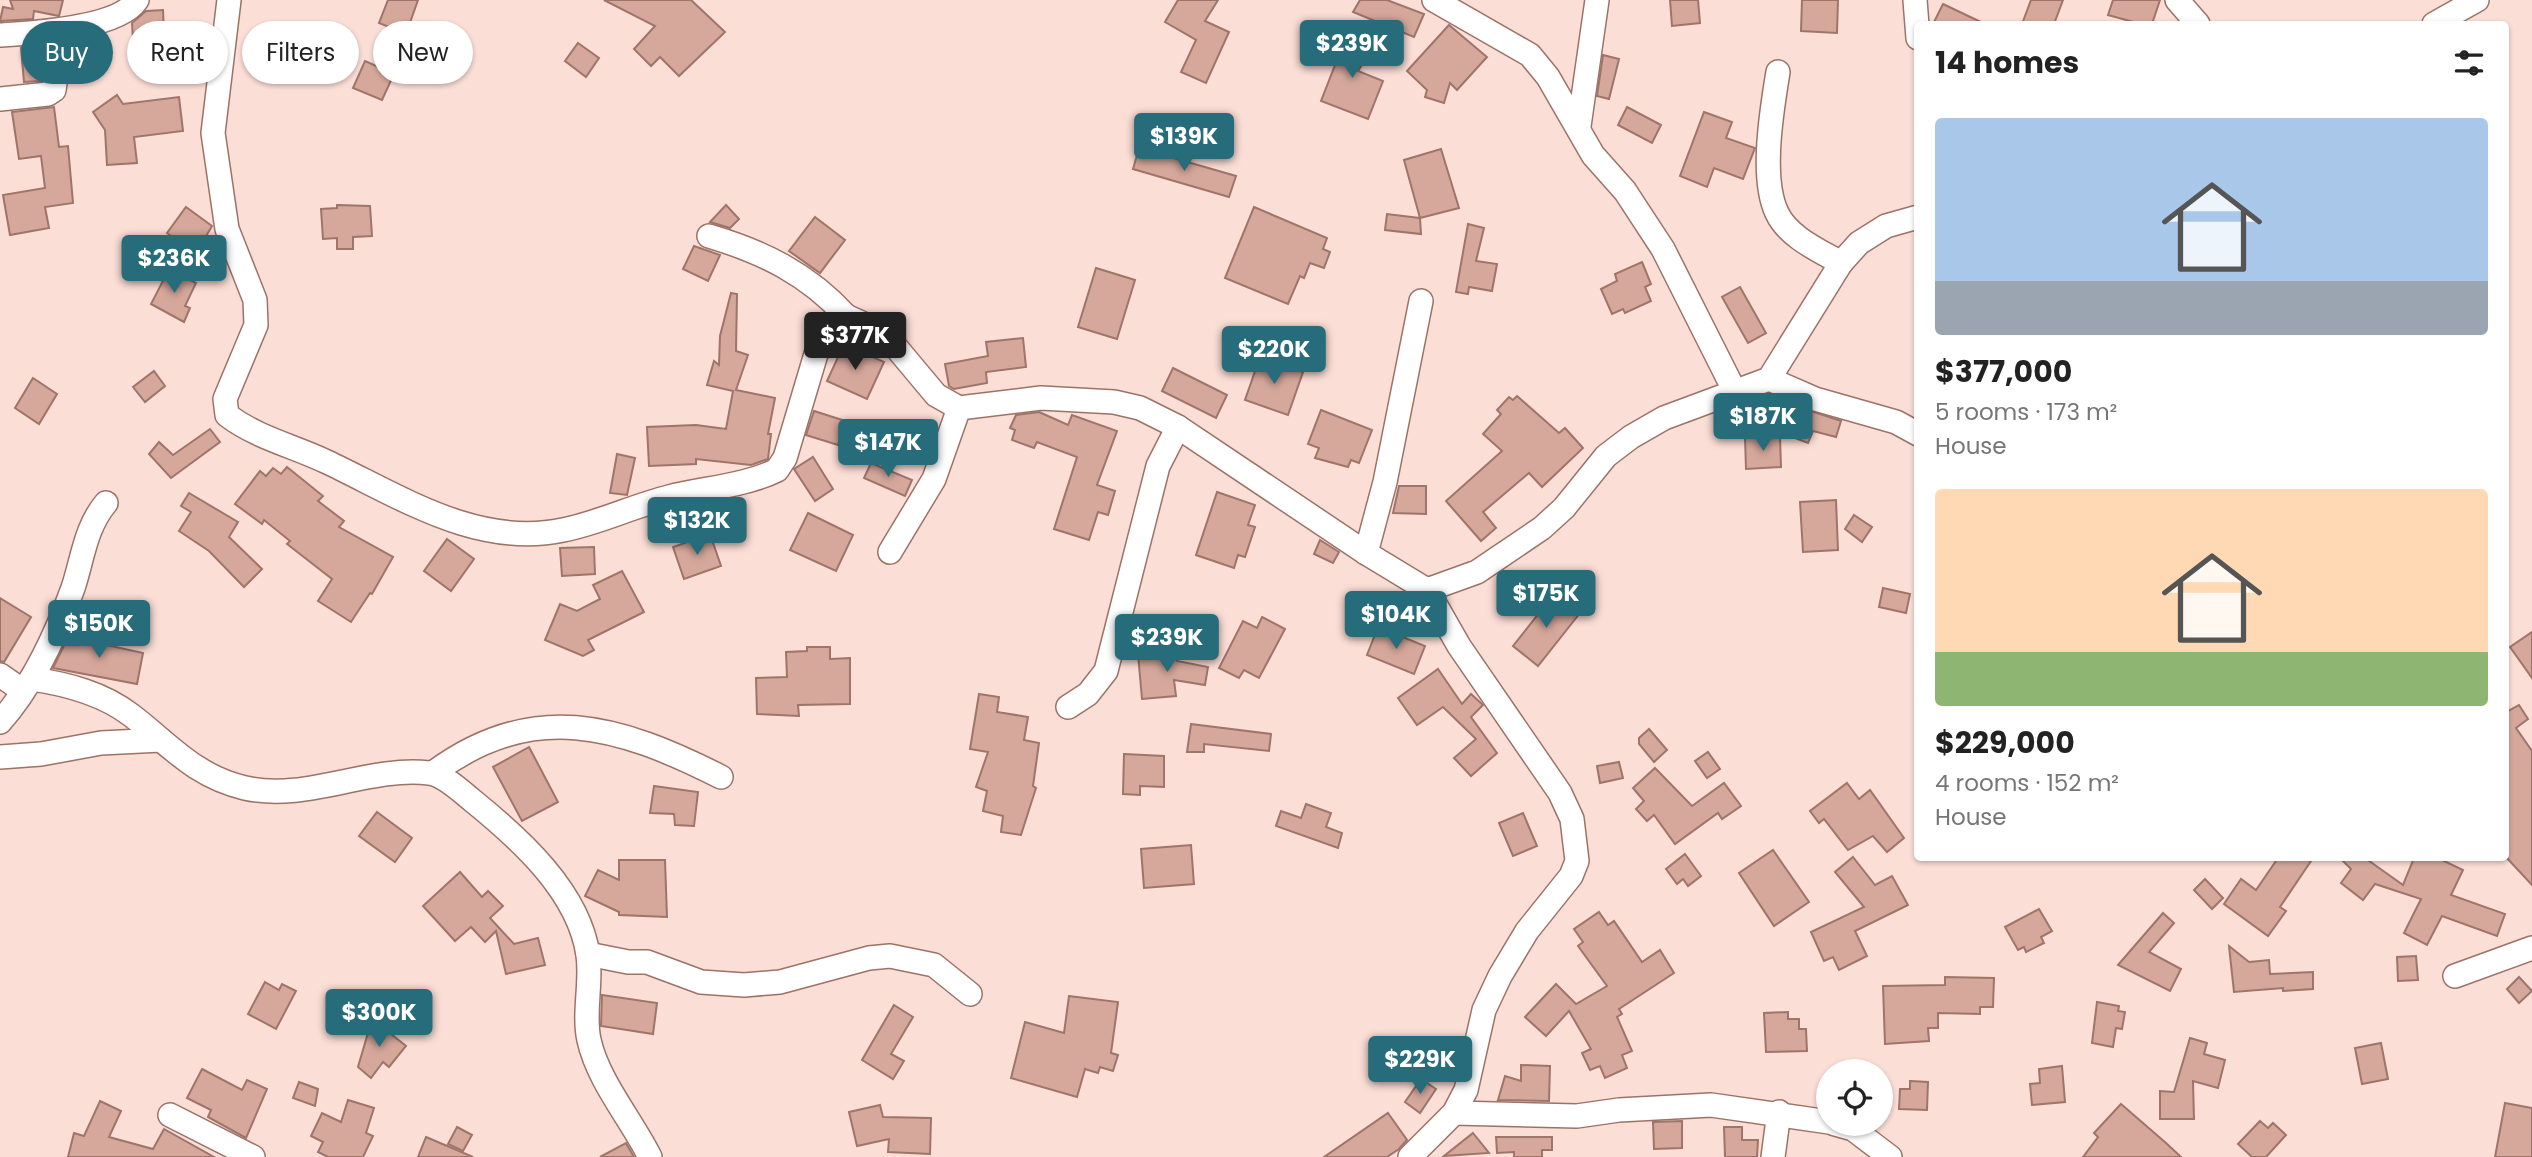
<!DOCTYPE html>
<html lang="en">
<head>
<meta charset="utf-8">
<style>
  :root { --surface:#fff; --page:#f2f2f2; --text:#222; --muted:#767676; --accent:#266c7b }
  body { margin:0; font-family:Poppins,sans-serif; background:var(--page); color:var(--text); height:100vh; display:flex; flex-direction:column; font-size:26px; white-space:nowrap }
  * { box-sizing:border-box; margin:0 }
  p { font-size:23px; color:var(--muted) }
  .icon { flex:none; width:38px; height:38px; fill:none; stroke:currentColor; stroke-width:2; stroke-linecap:round; stroke-linejoin:round }
  .map { position:relative; flex:1; overflow:hidden }
  .side { position:absolute; left:1914px; top:21px; width:595px; height:840px; display:flex; flex-direction:column; background:var(--surface); border-radius:7px; box-shadow:0 2px 5px #0004 }
  .side>* { flex:none }
  .top-card { position:absolute; left:21px; top:21px; width:665px; height:63px; display:flex; gap:14px }
  .buttons { position:absolute; left:1816px; top:1059px; display:grid; gap:14px }
  .buttons a { display:grid; place-items:center; width:77px; height:77px; border-radius:50%; background:var(--surface); box-shadow:0 2px 5px #0004; font-size:35px }
  .price { position:absolute; translate:-50% -60px; padding:0 16px; border-radius:7px; background:var(--accent); color:#fff; font-size:23px; line-height:46px; filter:drop-shadow(0 2px 4px #0008) }
  .price::after { content:''; position:absolute; left:50%; top:42px; width:21px; height:16px; margin-left:-10px; background:inherit; clip-path:polygon(0 0,100% 0,50% 100%) }
  .price.active { background:#222; color:#fff }
  ul { padding:0; list-style:none }
  li { display:grid; align-content:center; gap:14px; height:371px; padding:0 21px }
  li span { display:grid; place-items:center; height:217px; border-radius:7px; color:#555 }
  li>.icon { margin-inline-start:auto }
  span .icon { width:126px; height:126px; fill:#fffc; stroke-width:1 }
  li b { font-size:30px }
  h2 { display:flex; justify-content:space-between; align-items:center; height:84px; padding:0 21px; font-size:30px }
  .chip { padding:0 24px; border-radius:32px; background:var(--surface); box-shadow:0 2px 5px #0004; font-size:24px; line-height:63px }
  .chip.active { background:var(--accent); color:#fff }
  .map>svg:first-child { display:block }
</style>
</head>
<body>
<div class="map">
<svg width="2532" height="1157" viewBox="0 0 2532 1157">
  <rect width="100%" height="100%" fill="#fbded6"/>
  <!-- building -->
  <g fill="#d6a89c" stroke="#9f7469" stroke-width="2">
    <polygon points="10,0 63,0 59,16 34,11 33,19 0,21 3,7 13,9"/>
    <polygon points="388,0 418,0 406,34 379,23"/>
    <polygon points="604,0 691,0 725,32 679,76 660,57 651,66 634,49 655,26"/>
    <polygon points="1178,0 1218,0 1205,21 1229,32 1206,83 1181,72 1196,40 1165,22"/>
    <polygon points="1360,0 1387,0 1424,14 1414,37 1353,12"/>
    <polygon points="1670,0 1698,0 1700,23 1672,26"/>
    <polygon points="1802,0 1838,0 1837,33 1801,31"/>
    <polygon points="2031,0 2063,0 2054,24 2022,24"/>
    <polygon points="2113,0 2160,0 2152,24 2141,24 2108,15"/>
    <polygon points="1943,4 1985,24 1933,24"/>
    <polygon points="163,10 165,56 134,58 132,23 146,11"/>
    <polygon points="1449,25 1487,57 1457,90 1450,83 1444,103 1425,97 1427,90 1407,71"/>
    <polygon points="1348,32 1373,47 1358,71 1383,81 1368,119 1321,101"/>
    <polygon points="578,43 599,58 586,77 565,61"/>
    <polygon points="28,47 42,48 41,81 24,82 21,48"/>
    <polygon points="1603,55 1619,59 1609,99 1597,96"/>
    <polygon points="365,61 394,74 382,100 353,88"/>
    <polygon points="117,95 123,104 179,97 183,131 134,137 137,163 107,165 105,130 93,112"/>
    <polygon points="54,107 59,147 68,146 73,203 45,207 49,228 10,235 3,195 45,188 41,156 19,159 12,112"/>
    <polygon points="1627,107 1661,125 1652,143 1618,125"/>
    <polygon points="1704,112 1732,122 1726,138 1755,148 1743,179 1714,168 1707,187 1680,176"/>
    <polygon points="1139,148 1236,176 1229,197 1133,169"/>
    <polygon points="1441,149 1459,208 1420,218 1421,234 1385,230 1387,214 1420,218 1404,160"/>
    <polygon points="337,205 370,206 372,236 353,237 353,249 337,249 337,238 323,239 321,209 337,208"/>
    <polygon points="726,205 739,219 730,228 710,222"/>
    <polygon points="186,207 212,226 196,253 167,233"/>
    <polygon points="1254,207 1327,238 1323,249 1330,252 1324,268 1310,263 1304,278 1300,276 1288,304 1225,278"/>
    <polygon points="815,217 845,240 820,273 789,251"/>
    <polygon points="1468,224 1484,228 1476,261 1497,264 1492,291 1469,287 1468,294 1456,292"/>
    <polygon points="694,246 720,255 708,281 683,269"/>
    <polygon points="1642,262 1651,284 1645,287 1651,301 1625,313 1623,309 1612,314 1601,289 1617,281 1615,274"/>
    <polygon points="1096,268 1135,280 1117,339 1078,327"/>
    <polygon points="169,269 196,283 185,306 190,308 184,322 151,304"/>
    <polygon points="1740,287 1766,333 1748,343 1722,297"/>
    <polygon points="731,293 737,294 736,351 748,355 736,390 775,398 768,434 771,434 768,459 751,465 696,459 696,464 649,466 647,427 696,425 726,429 733,391 707,385 714,361 719,365 720,336"/>
    <polygon points="1023,338 1026,367 986,372 987,383 954,389 949,386 945,364 988,356 986,342"/>
    <polygon points="844,344 884,362 867,399 827,381"/>
    <polygon points="1260,357 1303,372 1288,415 1245,400"/>
    <polygon points="1173,368 1227,395 1216,418 1162,391"/>
    <polygon points="154,371 165,386 145,402 133,387"/>
    <polygon points="33,378 57,394 39,424 15,408"/>
    <polygon points="1517,396 1559,433 1565,428 1583,448 1542,487 1529,473 1483,512 1496,528 1481,541 1446,501 1502,451 1483,434 1501,414 1497,410 1509,397 1513,400"/>
    <polygon points="1796,406 1841,421 1836,437 1813,431 1808,443 1787,435"/>
    <polygon points="1321,410 1372,430 1359,463 1351,460 1348,467 1315,458 1319,448 1308,444"/>
    <polygon points="814,411 890,435 883,451 855,440 840,439 838,445 806,435"/>
    <polygon points="1039,412 1068,425 1072,415 1117,431 1097,485 1115,491 1108,515 1098,512 1089,540 1054,529 1077,457 1037,442 1034,448 1012,440 1015,430 1010,428 1016,415"/>
    <polygon points="210,429 220,442 171,478 149,454 159,442 173,455"/>
    <polygon points="1780,437 1781,467 1746,469 1745,438"/>
    <polygon points="617,454 635,458 627,495 610,493"/>
    <polygon points="813,457 833,489 815,501 794,469"/>
    <polygon points="871,463 912,480 905,496 864,478"/>
    <polygon points="287,467 323,496 318,501 344,521 339,527 393,557 372,594 370,593 351,622 318,601 332,579 287,544 290,541 264,520 262,524 235,504 260,471 266,476 273,468 281,474"/>
    <polygon points="1399,486 1426,486 1426,514 1393,513"/>
    <polygon points="1217,492 1255,505 1248,525 1255,527 1245,557 1238,555 1234,568 1196,555"/>
    <polygon points="189,493 238,522 229,537 262,569 244,587 209,551 179,531 191,512 181,506"/>
    <polygon points="1836,500 1838,550 1803,552 1800,502"/>
    <polygon points="808,513 853,535 836,571 790,550"/>
    <polygon points="1854,515 1872,527 1862,542 1845,529"/>
    <polygon points="710,534 721,566 684,579 673,547"/>
    <polygon points="447,539 474,559 451,591 424,571"/>
    <polygon points="1320,540 1339,552 1333,563 1314,554"/>
    <polygon points="594,547 595,574 562,576 560,548"/>
    <polygon points="622,571 644,612 588,640 594,650 583,656 545,640 560,604 577,611 600,599 593,585"/>
    <polygon points="1883,588 1910,594 1906,613 1879,607"/>
    <polygon points="1555,593 1580,613 1538,666 1513,646"/>
    <polygon points="0,598 31,617 4,662 0,661"/>
    <polygon points="1262,617 1285,629 1259,678 1244,670 1239,678 1219,668 1243,621 1257,628"/>
    <polygon points="1378,627 1425,646 1414,674 1367,655"/>
    <polygon points="72,629 81,632 79,639 143,653 137,684 53,668"/>
    <polygon points="2532,632 2532,678 2510,647"/>
    <polygon points="807,647 830,647 830,659 850,658 850,704 798,705 799,716 757,714 756,678 787,677 786,652 807,651"/>
    <polygon points="1176,650 1177,661 1208,667 1205,685 1174,680 1176,696 1142,699 1138,654"/>
    <polygon points="1438,669 1462,704 1471,694 1483,705 1471,717 1497,753 1471,776 1454,758 1476,739 1443,707 1417,725 1398,698"/>
    <polygon points="979,694 999,697 997,712 1028,717 1024,740 1039,743 1033,786 1036,788 1021,835 1001,832 1003,816 983,811 987,791 976,787 988,752 970,749"/>
    <polygon points="2519,705 2528,719 2516,728 2532,751 2532,885 2506,857 2506,712"/>
    <polygon points="1191,724 1271,734 1269,751 1204,744 1204,752 1187,752"/>
    <polygon points="1649,729 1667,750 1654,762 1639,744 1639,738"/>
    <polygon points="529,747 558,802 522,821 493,767"/>
    <polygon points="1708,752 1720,769 1707,778 1695,761"/>
    <polygon points="1124,754 1164,756 1164,787 1140,786 1140,795 1123,794"/>
    <polygon points="1619,762 1623,778 1600,783 1597,766"/>
    <polygon points="1655,768 1692,806 1724,783 1741,806 1722,819 1718,813 1675,844 1654,815 1647,821 1636,809 1644,801 1633,788"/>
    <polygon points="1847,783 1859,799 1870,790 1904,838 1887,852 1873,836 1848,850 1824,819 1819,823 1810,811"/>
    <polygon points="654,786 698,792 694,826 675,825 674,814 650,813"/>
    <polygon points="1306,804 1331,813 1326,827 1342,833 1338,848 1276,826 1281,811 1301,818"/>
    <polygon points="377,812 412,838 395,862 359,836"/>
    <polygon points="1523,813 1537,846 1513,856 1499,823"/>
    <polygon points="1191,845 1194,884 1144,888 1141,849"/>
    <polygon points="1773,850 1809,902 1774,926 1739,873"/>
    <polygon points="1685,854 1701,876 1688,886 1683,879 1677,884 1666,869"/>
    <polygon points="1853,857 1875,885 1892,876 1908,905 1855,931 1867,956 1839,970 1833,957 1824,961 1811,932 1864,907 1835,872"/>
    <polygon points="2278,858 2313,858 2280,907 2286,911 2268,936 2224,904 2241,879 2256,890"/>
    <polygon points="2340,858 2365,858 2403,885 2414,858 2438,858 2463,870 2451,895 2505,914 2497,936 2442,916 2427,945 2404,933 2421,899 2375,884 2363,900 2341,883 2351,869"/>
    <polygon points="619,860 665,860 667,917 619,915 619,912 585,896 598,870 619,880"/>
    <polygon points="460,872 482,897 488,891 503,906 490,918 514,944 538,938 545,965 506,974 496,931 485,942 471,927 455,941 423,906"/>
    <polygon points="2205,879 2223,898 2212,909 2194,890"/>
    <polygon points="2039,909 2052,931 2041,937 2044,943 2026,952 2024,947 2018,950 2005,927"/>
    <polygon points="1599,912 1608,925 1614,921 1642,962 1660,950 1674,973 1619,1009 1622,1014 1617,1017 1632,1051 1622,1055 1627,1068 1605,1078 1600,1066 1590,1070 1582,1053 1591,1049 1569,1011 1546,1036 1525,1017 1556,984 1576,1004 1607,986 1578,946 1583,942 1574,929"/>
    <polygon points="2163,913 2174,923 2149,952 2181,969 2170,991 2118,965"/>
    <polygon points="2229,946 2249,962 2269,960 2270,974 2313,972 2313,989 2283,991 2283,988 2234,992"/>
    <polygon points="2416,956 2418,980 2398,981 2397,957"/>
    <polygon points="1945,977 1994,978 1993,1007 1980,1007 1980,1014 1938,1013 1938,1028 1928,1028 1929,1041 1885,1044 1883,986 1945,985"/>
    <polygon points="2519,977 2532,991 2519,1003 2507,989"/>
    <polygon points="265,982 279,990 282,984 296,991 276,1029 248,1014"/>
    <polygon points="602,995 657,1003 653,1034 601,1026"/>
    <polygon points="1069,996 1118,1002 1111,1053 1118,1055 1113,1071 1100,1067 1098,1073 1085,1069 1077,1097 1011,1078 1025,1022 1064,1033"/>
    <polygon points="2097,1002 2119,1006 2118,1011 2125,1012 2122,1029 2116,1028 2113,1047 2092,1043"/>
    <polygon points="894,1005 913,1017 891,1054 904,1061 893,1079 862,1060"/>
    <polygon points="1788,1012 1788,1019 1799,1019 1799,1029 1806,1029 1807,1051 1766,1052 1764,1013"/>
    <polygon points="372,1019 406,1046 389,1067 383,1062 371,1078 358,1067"/>
    <polygon points="2190,1038 2207,1043 2204,1054 2225,1060 2218,1088 2193,1081 2194,1119 2160,1119 2160,1091 2174,1092"/>
    <polygon points="1391,1042 1423,1052 1426,1042 1442,1048 1432,1074 1386,1061"/>
    <polygon points="2381,1043 2388,1079 2362,1084 2355,1048"/>
    <polygon points="1521,1065 1550,1066 1549,1101 1498,1100 1505,1076 1521,1081"/>
    <polygon points="2062,1066 2065,1102 2032,1105 2030,1084 2040,1083 2039,1069"/>
    <polygon points="202,1069 242,1090 247,1080 267,1089 246,1138 208,1117 211,1110 187,1098"/>
    <polygon points="1421,1079 1436,1089 1420,1113 1405,1102"/>
    <polygon points="1910,1081 1928,1082 1927,1110 1899,1109 1900,1089 1910,1089"/>
    <polygon points="299,1082 318,1089 315,1106 293,1098"/>
    <polygon points="348,1100 374,1108 366,1133 373,1136 363,1157 328,1157 318,1152 323,1142 311,1136 322,1113 341,1122"/>
    <polygon points="100,1101 121,1111 109,1137 153,1149 164,1129 214,1157 68,1157 74,1133 84,1136"/>
    <polygon points="2505,1103 2532,1108 2532,1157 2495,1157"/>
    <polygon points="2121,1104 2166,1143 2181,1157 2083,1157 2098,1137 2094,1133"/>
    <polygon points="880,1105 883,1117 931,1118 930,1154 888,1152 889,1139 857,1146 849,1112"/>
    <polygon points="1388,1113 1407,1140 1399,1149 1387,1157 1324,1157"/>
    <polygon points="1682,1121 1682,1148 1654,1149 1653,1122"/>
    <polygon points="2260,1121 2268,1128 2273,1123 2286,1135 2266,1157 2252,1157 2238,1144"/>
    <polygon points="457,1127 472,1135 463,1151 448,1144"/>
    <polygon points="1724,1127 1742,1127 1742,1140 1758,1140 1757,1157 1725,1157"/>
    <polygon points="1473,1133 1489,1153 1444,1156"/>
    <polygon points="426,1137 473,1157 418,1157"/>
    <polygon points="1496,1137 1552,1137 1552,1150 1542,1150 1542,1157 1514,1157 1514,1152 1497,1153"/>
    <polygon points="626,1143 634,1157 600,1157"/>
  </g>
  <g fill="none" stroke-linecap="round" stroke-linejoin="round">
    <defs>
      <g id="minor">
        <path d="M229 0 213 133 227 229 255 300 256 325 225 399 227 415C257 438 294 446 327 462 401 497 477 548 563 530 599 523 633 506 669 497 704 488 745 486 777 470L785 458 816 354 837 319 846 316 868 326 895 346 936 395 959 408 1041 398 1114 402 1140 408 1178 427 1366 553 1427 590 1477 572 1542 528 1564 508 1606 456 1631 437 1664 418 1769 379 1841 263 1859 243 1886 226 1918 217"/>
        <polyline points="1434,0 1530,55 1548,77 1593,155 1625,191 1663,249 1734,390"/>
        <polyline points="1915,0 1918,38"/>
        <polyline points="2177,0 2198,24"/>
        <polyline points="2434,24 2477,0"/>
        <path d="M0 35C32 33 118 29 137 0"/>
        <path d="M1778 72C1772 109 1760 178 1777 213 1788 237 1820 251 1841 263"/>
        <polyline points="0,99 48,94 54,90 59,55 71,29"/>
        <polyline points="1579,126 1597,0"/>
        <path d="M709 236C763 252 808 274 846 316"/>
        <polyline points="1769,379 1815,399 1896,422 1918,434"/>
        <polyline points="890,552 934,479 959,408"/>
        <polyline points="1366,553 1385,482 1421,301"/>
        <polyline points="0,675 23,691"/>
        <path d="M32 679C67 684 102 693 131 715 169 744 194 776 245 788 306 802 368 766 429 773 443 774 462 792 473 801 520 839 579 892 588 955 592 983 583 1013 589 1040 598 1081 631 1119 650 1157"/>
        <polyline points="1068,707 1088,694 1106,671 1158,466 1178,427"/>
        <path d="M0 722C33 685 56 635 73 588 83 558 85 528 106 503"/>
        <polyline points="0,757 41,754 101,743 161,740"/>
        <path d="M433 773C533 699 618 725 721 777"/>
        <polyline points="588,954 628,962 647,962 701,982 744,985 780,982 869,958 890,956 934,965 970,994"/>
        <polyline points="2455,976 2532,948"/>
        <polyline points="1454,1113 1577,1116 1619,1110 1711,1105 1829,1122"/>
        <polyline points="170,1115 253,1157"/>
        <polyline points="1835,1124 1853,1129 1890,1157"/>
        <polyline points="1410,1157 1454,1113 1466,1090 1484,1010 1500,976 1527,931 1571,876 1577,861 1572,819 1560,793 1459,646 1427,590"/>
        <polyline points="1773,1157 1779,1112"/>
      </g>
    </defs>
    <!-- minor casing -->
    <use href="#minor" stroke="#9d7267" stroke-width="26"/>
    <!-- minor -->
    <use href="#minor" stroke="#fff" stroke-width="23"/>
  </g>
</svg>
<div class="buttons">
<a><svg class="icon" aria-label="locate" viewBox="0 0 24 24"><circle cx="12" cy="12" r="6"/><path d="M12 2v4M12 18v4M2 12h4M18 12h4"/></svg></a>
</div>
<b class="price" style="left:1352px;top:80px">$239K</b>
<b class="price" style="left:1184px;top:173px">$139K</b>
<b class="price" style="left:174px;top:295px">$236K</b>
<b class="price active" style="left:855px;top:372px">$377K</b>
<b class="price" style="left:1274px;top:386px">$220K</b>
<b class="price" style="left:1763px;top:453px">$187K</b>
<b class="price" style="left:888px;top:479px">$147K</b>
<b class="price" style="left:697px;top:557px">$132K</b>
<b class="price" style="left:1546px;top:630px">$175K</b>
<b class="price" style="left:1396px;top:651px">$104K</b>
<b class="price" style="left:99px;top:660px">$150K</b>
<b class="price" style="left:1167px;top:674px">$239K</b>
<b class="price" style="left:379px;top:1049px">$300K</b>
<b class="price" style="left:1420px;top:1096px">$229K</b>
<div class="top-card">
<a class="chip active">Buy</a>
<a class="chip">Rent</a>
<a class="chip">Filters</a>
<a class="chip">New</a>
</div>
<section class="side">
<h2>14 homes<svg class="icon" aria-label="filters" viewBox="0 0 24 24"><path d="M4 7h16M4 17h16"/><circle cx="9" cy="7" r="2"/><circle cx="15" cy="17" r="2"/></svg></h2>
<ul>
<li><span style="background:linear-gradient(#a9c7e8 75%,#9aa5b1 0)"><svg class="icon" aria-label="home" viewBox="0 0 24 24"><path d="M3 11l9-7 9 7M6 9v11h12V9"/></svg></span><div><b>$377,000</b><p>5 rooms · 173 m²</p><p>House</p></div></li>
<li><span style="background:linear-gradient(#ffd9b3 75%,#8fb573 0)"><svg class="icon" aria-label="home" viewBox="0 0 24 24"><path d="M3 11l9-7 9 7M6 9v11h12V9"/></svg></span><div><b>$229,000</b><p>4 rooms · 152 m²</p><p>House</p></div></li>
</ul>
</section>
</div>
</body>
</html>
